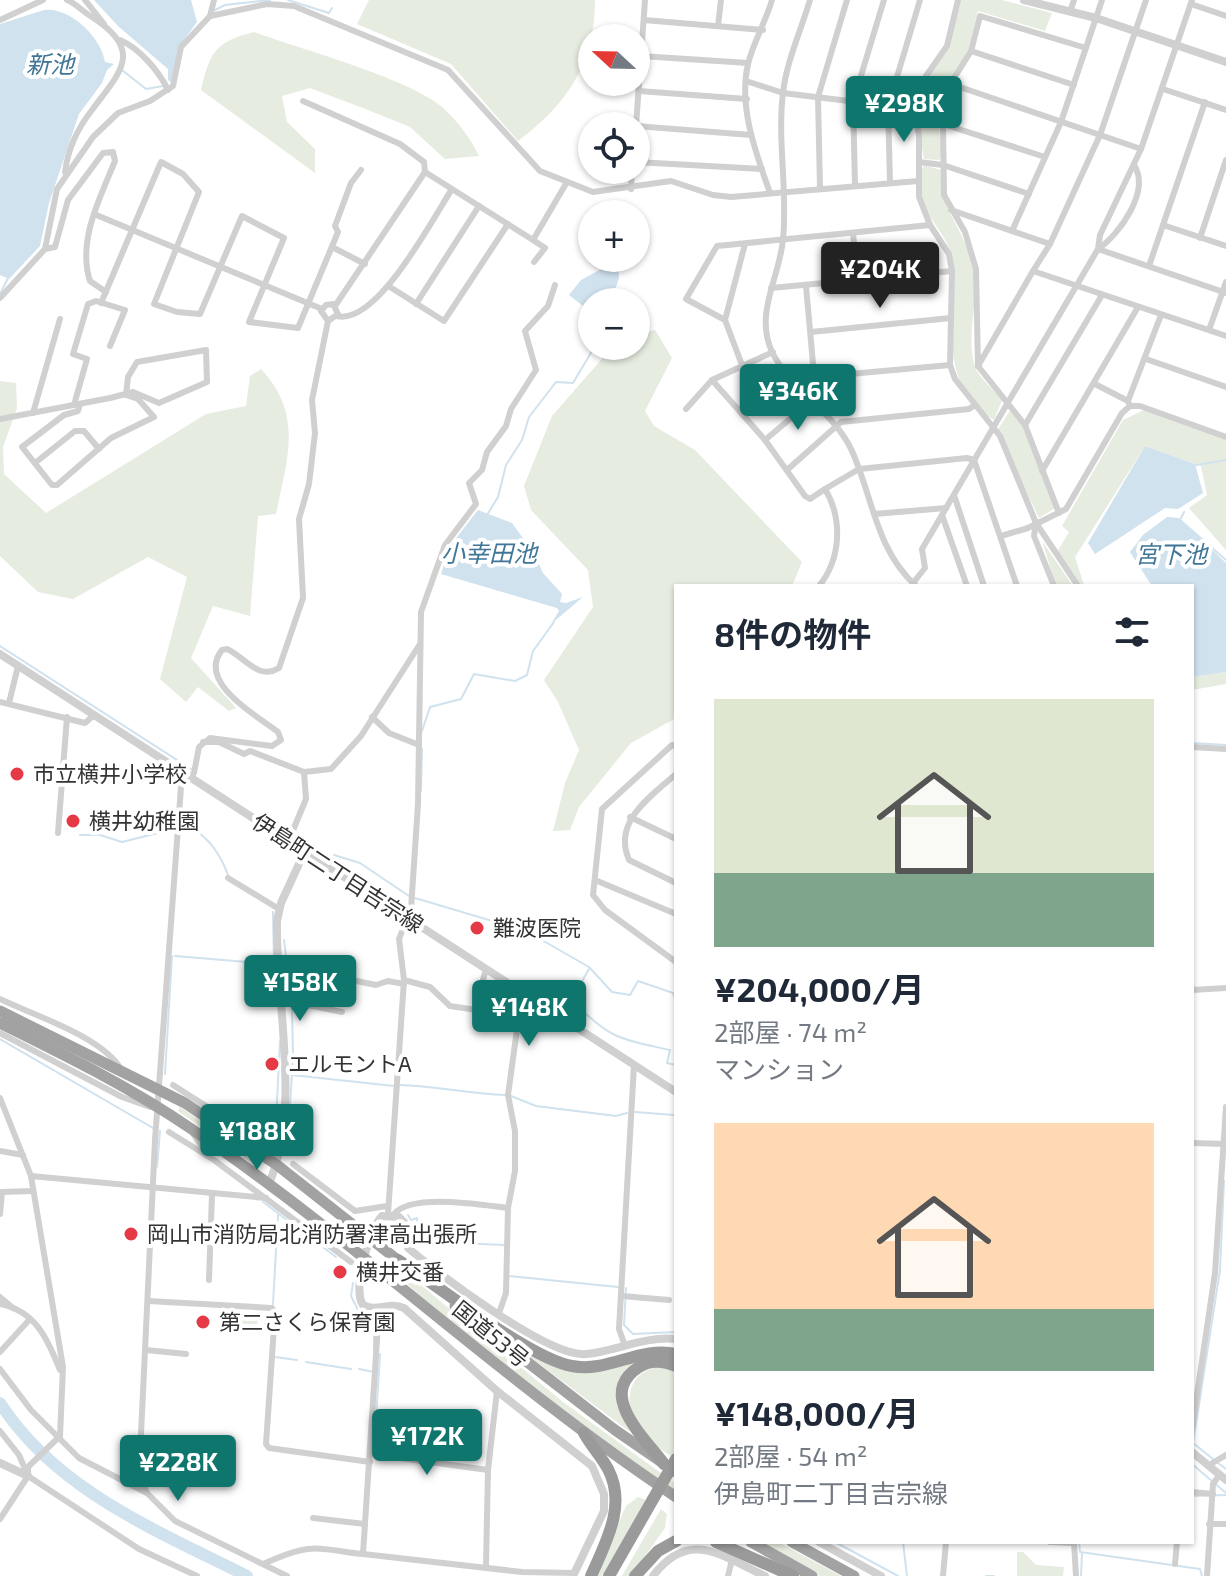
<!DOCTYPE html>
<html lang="ja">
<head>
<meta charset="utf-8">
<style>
  :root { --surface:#fff; --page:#f2f2f3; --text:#1f2937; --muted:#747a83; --accent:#0f766e }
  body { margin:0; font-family:"Exo 2","Noto Sans JP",sans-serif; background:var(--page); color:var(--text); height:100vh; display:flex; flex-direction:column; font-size:30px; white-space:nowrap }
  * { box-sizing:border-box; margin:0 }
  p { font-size:26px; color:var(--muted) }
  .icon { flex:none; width:44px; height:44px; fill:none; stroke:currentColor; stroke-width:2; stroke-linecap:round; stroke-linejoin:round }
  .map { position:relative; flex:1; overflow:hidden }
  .sheet { position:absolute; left:674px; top:584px; width:520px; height:960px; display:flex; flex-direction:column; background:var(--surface); border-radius:0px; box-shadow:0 2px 6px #0004 }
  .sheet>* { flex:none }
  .needle { width:52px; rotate:292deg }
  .controls { position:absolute; left:578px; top:24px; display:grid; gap:16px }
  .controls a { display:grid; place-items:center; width:72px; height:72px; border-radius:50%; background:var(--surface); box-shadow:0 2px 6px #0004; font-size:40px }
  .price { position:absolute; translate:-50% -68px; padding:0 18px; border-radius:8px; background:var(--accent); color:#fff; font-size:26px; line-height:52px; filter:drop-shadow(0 2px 4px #0008) }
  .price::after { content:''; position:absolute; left:50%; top:48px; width:24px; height:18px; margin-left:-12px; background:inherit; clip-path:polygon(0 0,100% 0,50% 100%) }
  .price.selected { background:#222; color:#fff }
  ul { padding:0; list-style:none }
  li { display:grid; align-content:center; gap:16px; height:424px; padding:0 40px }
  li span { display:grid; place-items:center; height:248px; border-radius:0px; color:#555 }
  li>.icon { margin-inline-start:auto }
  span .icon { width:144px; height:144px; fill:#fffc; stroke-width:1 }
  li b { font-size:34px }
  h2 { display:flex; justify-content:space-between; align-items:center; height:96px; padding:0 40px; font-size:34px }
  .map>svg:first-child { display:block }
</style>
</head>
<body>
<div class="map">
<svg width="1226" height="1576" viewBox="0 0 1226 1576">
  <rect width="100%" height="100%" fill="#fff"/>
  <!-- green -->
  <g fill="#e6ecdf">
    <path d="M369 0H595C595 62 568 104 518 141L451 64 357 24Z"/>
    <polygon points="961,0 1002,0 1052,13 1045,31 978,11 968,50 937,104 942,157 939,160 924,159 916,109 921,88 949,48"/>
    <path d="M254 32C300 49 408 78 442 107 457 120 471 139 479 156L445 159 410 127 368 110 310 88 282 96 287 122 315 149V173L201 90C210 53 214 42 254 32Z"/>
    <path d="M924 165 941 170C938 207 966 232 974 268 980 299 965 336 975 367 980 379 994 390 1002 400L994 420C931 381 961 314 951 255 947 228 904 203 924 165Z"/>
    <polygon points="655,330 672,358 645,411 654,426 695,450 802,562 792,586 676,586 676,718 631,743 579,807 570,830 553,831 565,783 579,750 558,702 544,680 593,607 588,570 531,510 524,486 552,416 613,346 636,346 636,335"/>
    <path d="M261 369C304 415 287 459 276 514L258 516 250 616 213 606 191 658 236 708 229 711 198 687 186 702 160 679 187 577 148 557 73 599 38 592 0 556V381L16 383 17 408 3 447 4 474 46 513 206 414 246 406 250 376Z"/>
    <polygon points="1011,409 1023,427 1055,508 1039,518 997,431"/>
    <polygon points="1144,410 1226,440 1226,550 1189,508 1207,495 1201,466 1145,446 1075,557 1084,585 1080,586 1057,552 1069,532 1062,526 1123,420"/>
    <polygon points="1042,541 1073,586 1056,586"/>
    <polygon points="1226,672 1226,684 1192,690 1192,677"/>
    <polygon points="180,1107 257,1160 256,1166 178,1111"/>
    <polygon points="394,1263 563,1402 676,1484 676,1492 607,1445 440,1313 390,1269"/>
    <polygon points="250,1311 258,1311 257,1334 225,1331 225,1314 249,1314"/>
    <polygon points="517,1347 571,1369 648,1356 617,1394 618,1408 630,1432"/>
    <path d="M659 1367 676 1372V1450L672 1457C662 1450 649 1442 641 1432 623 1408 624 1372 659 1367Z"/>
    <polygon points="638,1497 646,1500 602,1576 595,1576 626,1506"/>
    <polygon points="661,1509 667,1514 665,1528 631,1576 622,1576"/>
    <polygon points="759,1542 778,1542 841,1576 820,1576"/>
    <polygon points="1017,1552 1023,1552 1036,1565 1064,1567 1063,1576 1017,1576"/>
  </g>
  <!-- water -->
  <g fill="#cfe2ee">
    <polygon points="94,0 191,0 197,22 179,47 172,83 168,80 168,69 118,26"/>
    <path d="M44 10C70 7 101 37 105 62L114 64 107 70 102 83 79 114 49 203 40 246 9 279 0 275V24Z"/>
    <polygon points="614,262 618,263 619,278 611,302 592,302 592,313 569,295 581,280"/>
    <polygon points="1145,446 1195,464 1203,493 1178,509 1165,508 1095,554 1088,543"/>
    <polygon points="478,510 512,523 535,555 543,573 562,594 560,602 566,603 583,597 551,624 559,611 557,608 441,574 450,546"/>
    <polygon points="1167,517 1179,518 1226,563 1226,672 1192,677 1192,586 1152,586 1130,552 1143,535"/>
  </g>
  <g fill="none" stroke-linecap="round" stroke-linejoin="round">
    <!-- stream -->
    <g stroke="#cfe2ee" stroke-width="2">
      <polyline points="288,0 329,13 332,8"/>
      <polyline points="215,10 225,5 270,0"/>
      <polyline points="122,70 146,89 163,86"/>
      <polyline points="0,294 8,278"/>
      <polyline points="1196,465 1226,460"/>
      <polyline points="1184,512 1180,520 1226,560"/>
      <polyline points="487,515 498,497 506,465 522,440 529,417 556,382 573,383 595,346"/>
      <polyline points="0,646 191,769"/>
      <polyline points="422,731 430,707 461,699 474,674 515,681 527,675 533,651 554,622"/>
      <polyline points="1192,743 1226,745"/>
      <polyline points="421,791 422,749"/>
      <path d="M182 828C205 828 221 856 228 875"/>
      <polyline points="80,835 100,835 122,842 174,829"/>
      <polyline points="334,855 360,863 409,896"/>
      <polyline points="415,898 526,931 589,967 612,992 630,995 638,981 673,993 676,1001"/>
      <polyline points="273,912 274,963"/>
      <polyline points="284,940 291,999"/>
      <polyline points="175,956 247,962 275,971"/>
      <path d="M589 969 580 985V1008C613 1041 626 1040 670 1050L667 1063 676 1065"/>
      <polyline points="0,1039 153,1128"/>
      <polyline points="165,1074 172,956"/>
      <polyline points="292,1075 394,1086"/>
      <path d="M400 1085C436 1086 470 1094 505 1095"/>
      <polyline points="511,1096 536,1106 616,1116 627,1113"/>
      <polyline points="635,1112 674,1115"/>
      <polyline points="275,1142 280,1041"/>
      <polyline points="287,1153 293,1057 292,1005"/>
      <polyline points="157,1167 160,1131"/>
      <polyline points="263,1202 336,1257"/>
      <polyline points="408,1215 411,1220 417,1218 418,1231 426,1242 506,1245"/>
      <polyline points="509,1276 618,1287"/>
      <polyline points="353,1283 351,1296 359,1312"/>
      <polyline points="626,1288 624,1325 633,1334 676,1332"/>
      <polyline points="273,1304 278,1215"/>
      <polyline points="370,1318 374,1326 374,1351"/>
      <polyline points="275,1357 297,1360"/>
      <polyline points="306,1362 351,1369"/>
      <polyline points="359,1369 374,1372"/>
      <polyline points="374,1449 380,1354"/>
      <polyline points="1213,1459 1193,1443 1220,1270 1224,1181"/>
      <polyline points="1218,1463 1226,1469"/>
      <polyline points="1192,1464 1226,1493"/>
      <polyline points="1192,1496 1226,1495"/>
      <polyline points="835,1542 898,1576"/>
      <polyline points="903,1542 907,1576"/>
      <polyline points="1079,1542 1080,1552 1200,1569 1202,1576"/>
      <polyline points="986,1576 994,1576"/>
      <polyline points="1081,1576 1082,1553"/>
    </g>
    <!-- river -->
    <path stroke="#cfe2ee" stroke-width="12" d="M0 1403C57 1491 158 1531 247 1576"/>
    <!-- minor -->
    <g stroke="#d0d0d0" stroke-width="6">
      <polyline points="85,0 104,24"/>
      <path d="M810 0C801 30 786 63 783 93 777 141 788 191 783 239 780 277 754 313 772 352 791 390 835 413 852 451 873 498 876 550 916 586"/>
      <polyline points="958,0 947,46 919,86 914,109 919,135 919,197 930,225 949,254 952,271 950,365 955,379 1000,436 1036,523 1078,586"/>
      <polyline points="1191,4 1226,16"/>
      <polyline points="1070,12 1074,0"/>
      <polyline points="210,16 214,0"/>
      <polyline points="0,20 43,0"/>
      <polyline points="644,20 763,30"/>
      <polyline points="718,26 721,0"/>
      <path d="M120 40C139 48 159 71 168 90"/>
      <polyline points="971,51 1074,85"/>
      <polyline points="641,56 748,63"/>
      <polyline points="746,81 783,93 914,109"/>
      <polyline points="951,84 1141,149"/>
      <polyline points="1163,89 1226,110"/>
      <polyline points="639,91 747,99"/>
      <polyline points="303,101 400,144 424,162 425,172 452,189"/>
      <polyline points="943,124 1045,157"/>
      <polyline points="636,126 645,0"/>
      <polyline points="636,126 751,135"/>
      <polyline points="636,162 762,169"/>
      <polyline points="919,162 943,165 1029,194"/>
      <path d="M65 172C68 148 77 129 92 110 120 72 145 51 92 17 83 12 77 4 67 0"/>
      <polyline points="890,182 888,107 920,0"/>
      <polyline points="855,185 853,102 884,0"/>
      <polyline points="820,188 818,97 847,0"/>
      <polyline points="631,189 632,170"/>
      <path d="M770 193C756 153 738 107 748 64 753 43 766 21 772 0"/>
      <polyline points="951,210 1050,244 1033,271 1226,336"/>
      <polyline points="94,214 322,309"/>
      <polyline points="1163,225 1226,246"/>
      <polyline points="1012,231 1061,122 1102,0"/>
      <polyline points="853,234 858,279"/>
      <polyline points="1200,238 1226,160"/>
      <polyline points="533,240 545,248 534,262"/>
      <polyline points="1050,244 1100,135 1146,0"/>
      <polyline points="332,247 365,264"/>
      <path d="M45 249 55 247 68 200 103 153 113 152 115 161C100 198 77 241 90 281L106 292"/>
      <polyline points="1098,249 1226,293"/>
      <path d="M1098 249C1119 235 1151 191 1134 165"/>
      <polyline points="1149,266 1205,102"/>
      <polyline points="390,287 444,321 508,224"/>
      <polyline points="771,288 952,271"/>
      <polyline points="0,298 45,249 57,189 93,137 118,113 150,101 173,86 181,47 210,16 267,4 294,6 448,70 540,171 593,192 671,181 713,195 731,197 918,181"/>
      <polyline points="101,303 161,162 183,174 199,192 154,304 177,312 200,314 242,216 284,238 249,322 298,328 338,232 335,226 351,183 361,170"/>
      <polyline points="416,304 479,206"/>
      <polyline points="335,306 425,172"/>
      <path d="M337 316C377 326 433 218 452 189L533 240 567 182"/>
      <polyline points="725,320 745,244"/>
      <polyline points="1209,330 1226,282"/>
      <polyline points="811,332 951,318"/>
      <polyline points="1146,359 1226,387"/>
      <polyline points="742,365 725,320 686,299 717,246 930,225"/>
      <polyline points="978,366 1033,271"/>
      <polyline points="816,377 950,365"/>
      <polyline points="712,380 765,440 805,496 810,499 825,489"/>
      <polyline points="1095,384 1128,401"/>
      <polyline points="80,404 78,411 64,415 22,447 52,485 57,485 111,438 154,417 138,399 126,395"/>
      <polyline points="74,405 87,359 73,354 88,304 96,301 125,310 110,346"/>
      <polyline points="1130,406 1128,401 1161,315"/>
      <polyline points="686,409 712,380 773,352"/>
      <polyline points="33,413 60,319"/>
      <polyline points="741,413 787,373"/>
      <polyline points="0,419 110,398 133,392 159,403 207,382 206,350 137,362 128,377 126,395"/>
      <polyline points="1025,425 1102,295"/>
      <polyline points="765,440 816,397 806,286"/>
      <polyline points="35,463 75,431 84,431 99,449"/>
      <polyline points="787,470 841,422 969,409 975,405"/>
      <polyline points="1042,471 1138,307"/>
      <polyline points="954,495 984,586"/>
      <polyline points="1059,513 1025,425 978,366 976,269 965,232 944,195 943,124 938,104 971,51 980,16 1086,48"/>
      <polyline points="874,514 946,508"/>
      <polyline points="942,515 967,586"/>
      <polyline points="1036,523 1034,536 1054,586"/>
      <polyline points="1001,536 1028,528 1066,509 1122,413 1130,406 1140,406 1226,437"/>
      <polyline points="913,583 925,568 922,549 1098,249 1100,235 1141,149 1192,0"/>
      <path d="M819 586C841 559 843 519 825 489L859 469 967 458 974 460 1017 586"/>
      <polyline points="0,702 85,723 94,715"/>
      <polyline points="9,703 18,666"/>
      <polyline points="372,717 389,733 419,745"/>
      <polyline points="203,742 219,742 244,754 250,751 304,772 331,769 361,736 420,644"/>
      <polyline points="676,746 672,745 602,809 593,895 605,910 676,962"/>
      <polyline points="1192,747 1226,749"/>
      <path d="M676 774C651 796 612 822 629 860L676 883"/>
      <polyline points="630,817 676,839"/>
      <polyline points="58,833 67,717"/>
      <polyline points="289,840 306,799 304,772"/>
      <polyline points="228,878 279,909"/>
      <polyline points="595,880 676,914"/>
      <polyline points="337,977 376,985 388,981 404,984"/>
      <polyline points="404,980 430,987 450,1006 517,1016"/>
      <polyline points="1192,990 1226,988"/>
      <path d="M0 999C35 1016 101 1036 121 1069"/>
      <polyline points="283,1000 342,1012"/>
      <polyline points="475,1008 486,969"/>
      <polyline points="0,1033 122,1097 150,1107"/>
      <polyline points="173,1085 264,1143"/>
      <polyline points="0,1098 31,1176 63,1367 60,1436 28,1467 28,1476 0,1519"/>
      <polyline points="169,1132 214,1160 351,1262"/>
      <polyline points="192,1132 206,1152"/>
      <polyline points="1192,1143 1226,1144"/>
      <polyline points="0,1151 23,1155"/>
      <polyline points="293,1164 355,1211 387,1206"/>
      <polyline points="31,1176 266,1198"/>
      <polyline points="0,1192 33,1191"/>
      <polyline points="0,1214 2,1192"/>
      <polyline points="388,1214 404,980 399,939 411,909 418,804 421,612 445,545 476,504 469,483 482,470 487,452 506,426 511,409 536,370 525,331 548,306 555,285"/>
      <path d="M394 1214C412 1193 481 1205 508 1208"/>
      <polyline points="209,1280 212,1194"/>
      <polyline points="622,1296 669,1300"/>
      <polyline points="0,1297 13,1308"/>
      <polyline points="148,1301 272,1308 275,1312 266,1444 269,1448 370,1462"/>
      <path d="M0 1304C36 1311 48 1340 60 1370"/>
      <polyline points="499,1313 506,1293 508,1208 515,1171 515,1131 508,1095 522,993"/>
      <polyline points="624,1343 619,1329 634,1065"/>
      <polyline points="146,1350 186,1354"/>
      <polyline points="0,1352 30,1319"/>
      <polyline points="0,1369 31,1410 79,1458 147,1493 175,1521 287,1576"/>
      <polyline points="1192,1429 1215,1273 1226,1107"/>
      <polyline points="0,1431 19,1455 28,1476 139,1549 197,1576"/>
      <polyline points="371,1454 488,1470"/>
      <polyline points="1209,1465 1226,1455"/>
      <polyline points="1192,1492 1213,1494"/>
      <path d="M147 1493 139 1476 155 1140 181 787 194 773 199 747 210 738 272 746 281 740 278 732C257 716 196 682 222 650L227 649C245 657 258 681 279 668L303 598 299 519 309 484 315 433 312 400 328 321 321 311 326 305 333 304 338 314 328 321"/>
      <polyline points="313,1518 365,1524"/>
      <polyline points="1209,1524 1226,1524"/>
      <polyline points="1050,1542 1074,1543"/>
      <polyline points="1074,1542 1076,1576"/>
      <polyline points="363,1554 522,1572 575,1573"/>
      <path d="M265 1563C282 1556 304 1546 323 1549 337 1550 349 1553 363 1554L379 1309"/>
      <polyline points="1175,1564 1177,1542"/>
      <polyline points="486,1565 488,1470 497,1391"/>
      <polyline points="728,1576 732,1560"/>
      <polyline points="943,1576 946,1542"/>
      <polyline points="1207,1576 1213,1484 1220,1474"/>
    </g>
    <!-- tertiary -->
    <g stroke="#d0d0d0" stroke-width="8">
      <polyline points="1024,0 1096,18 1226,62"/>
      <polyline points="0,654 676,1092"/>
      <path d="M269 1184C302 1105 275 1003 277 921L281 903 305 851"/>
      <polyline points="1192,1452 1226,1480"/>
      <polyline points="0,1463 28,1476"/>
      <polyline points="819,1542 881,1576"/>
      <path d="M573 1576 604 1511V1494L592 1466 497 1391 404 1308C389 1301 378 1313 363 1305 352 1289 369 1230 382 1216L399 1217 404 1222 408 1248C439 1274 549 1358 586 1354 617 1351 643 1336 676 1339"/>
      <path d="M653 1576C689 1528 722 1556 765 1576"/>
    </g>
    <!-- trunk -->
    <g stroke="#a2a2a2" stroke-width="11">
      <polyline points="0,1011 185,1103 277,1165 404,1265"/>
      <path d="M0 1023C65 1055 130 1087 190 1128 359 1242 506 1384 676 1497"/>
      <polyline points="455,1306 615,1430 676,1472"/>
      <polyline points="751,1542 812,1576"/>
      <polyline points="792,1542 854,1576"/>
    </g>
    <!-- motorway -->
    <g stroke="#9a9a9a" stroke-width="12">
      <path d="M398 1260C439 1286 530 1359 572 1366 608 1373 640 1346 676 1354"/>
      <path d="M584 1433C591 1446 601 1456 608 1469 627 1505 606 1542 591 1576"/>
      <path d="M664 1464C647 1440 595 1395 639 1367 651 1359 664 1361 676 1366"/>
      <polyline points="716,1542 793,1576"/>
      <polyline points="609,1576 676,1459"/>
      <polyline points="635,1576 658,1551 676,1541"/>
    </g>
  </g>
  <!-- markers -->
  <g fill="#e63946" stroke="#fff" stroke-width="3">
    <circle cx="17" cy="774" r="8"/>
    <circle cx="73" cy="821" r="8"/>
    <circle cx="477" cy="928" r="8"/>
    <circle cx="272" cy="1064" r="8"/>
    <circle cx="131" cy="1234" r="8"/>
    <circle cx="340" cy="1272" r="8"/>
    <circle cx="203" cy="1322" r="8"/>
  </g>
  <g text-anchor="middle" stroke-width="8" stroke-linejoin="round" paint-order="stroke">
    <!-- poi labels -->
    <g font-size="22" fill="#333" stroke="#fff" text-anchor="start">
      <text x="33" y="782">市立横井小学校</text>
      <text x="89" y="829">横井幼稚園</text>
      <text x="493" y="936">難波医院</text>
      <text x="288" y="1072">エルモントA</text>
      <text x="147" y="1242">岡山市消防局北消防署津高出張所</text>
      <text x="356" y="1280">横井交番</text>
      <text x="219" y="1330">第二さくら保育園</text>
    </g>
    <!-- street labels -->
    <g font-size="22" fill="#333" stroke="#fff">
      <text transform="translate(338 873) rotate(33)" y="8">伊島町二丁目吉宗線</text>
      <text transform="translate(491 1334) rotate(39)" y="8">国道53号</text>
    </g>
    <!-- water labels -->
    <g font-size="24" font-style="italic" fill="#3f7597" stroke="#fff">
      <text x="50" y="73">新池</text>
      <text x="489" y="562">小幸田池</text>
      <text x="1171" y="563">宮下池</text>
    </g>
  </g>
</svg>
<div class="controls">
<a><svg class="needle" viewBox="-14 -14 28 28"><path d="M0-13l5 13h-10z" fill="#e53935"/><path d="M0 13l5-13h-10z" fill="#747a83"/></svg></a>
<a><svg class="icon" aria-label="locate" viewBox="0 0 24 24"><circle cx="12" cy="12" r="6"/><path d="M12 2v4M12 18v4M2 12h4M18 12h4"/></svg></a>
<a>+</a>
<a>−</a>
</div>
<b class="price" style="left:904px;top:144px">¥298K</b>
<b class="price selected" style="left:880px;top:310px">¥204K</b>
<b class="price" style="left:798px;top:432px">¥346K</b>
<b class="price" style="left:300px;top:1023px">¥158K</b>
<b class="price" style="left:529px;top:1048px">¥148K</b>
<b class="price" style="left:257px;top:1172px">¥188K</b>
<b class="price" style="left:427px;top:1477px">¥172K</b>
<b class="price" style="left:178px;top:1503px">¥228K</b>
<section class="sheet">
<h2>8件の物件<svg class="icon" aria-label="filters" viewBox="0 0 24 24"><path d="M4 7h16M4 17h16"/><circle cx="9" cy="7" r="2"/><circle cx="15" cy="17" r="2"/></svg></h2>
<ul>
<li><span style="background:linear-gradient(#dfe7d0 70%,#7fa58c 0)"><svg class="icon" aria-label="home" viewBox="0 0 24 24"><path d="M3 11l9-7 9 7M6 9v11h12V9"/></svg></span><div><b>¥204,000/月</b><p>2部屋 · 74 m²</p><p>マンション</p></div></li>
<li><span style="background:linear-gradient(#ffd9b3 75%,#7fa58c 0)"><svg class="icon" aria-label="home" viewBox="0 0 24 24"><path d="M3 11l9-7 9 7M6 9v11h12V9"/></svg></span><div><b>¥148,000/月</b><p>2部屋 · 54 m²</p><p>伊島町二丁目吉宗線</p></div></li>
</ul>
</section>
</div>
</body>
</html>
